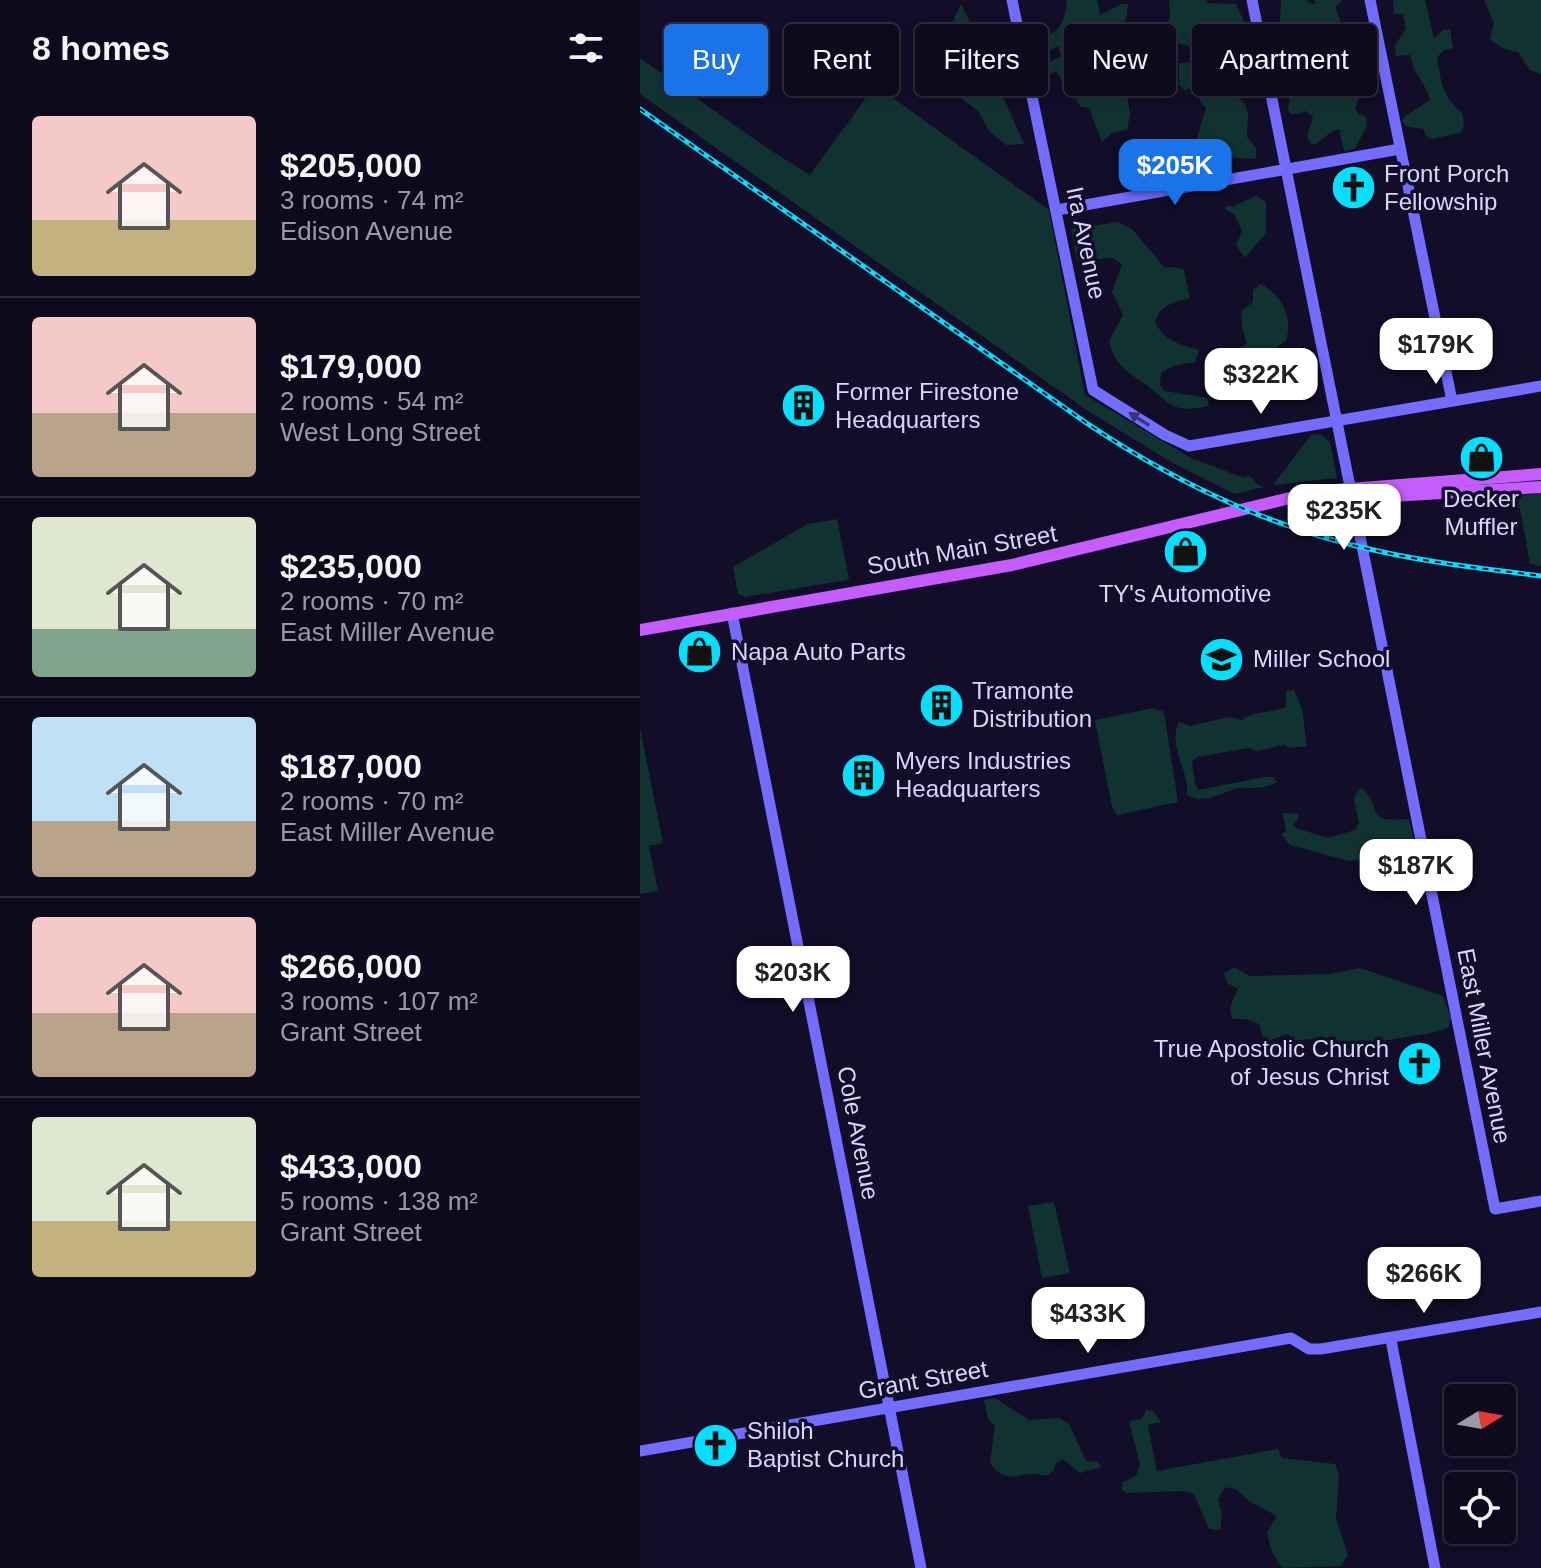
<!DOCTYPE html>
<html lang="en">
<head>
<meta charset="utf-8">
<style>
  :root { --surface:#0e0a1e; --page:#1c182b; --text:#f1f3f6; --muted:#9b9aa4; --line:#2e2b3c; --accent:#1a73e8 }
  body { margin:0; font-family:Helvetica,sans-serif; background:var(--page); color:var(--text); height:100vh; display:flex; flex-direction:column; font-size:30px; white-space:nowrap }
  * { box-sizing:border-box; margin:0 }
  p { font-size:26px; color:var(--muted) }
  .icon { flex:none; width:44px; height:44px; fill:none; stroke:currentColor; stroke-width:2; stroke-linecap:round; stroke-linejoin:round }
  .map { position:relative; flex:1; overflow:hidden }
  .panel { display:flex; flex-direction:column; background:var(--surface); width:640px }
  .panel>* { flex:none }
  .top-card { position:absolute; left:24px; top:24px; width:756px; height:72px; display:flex; gap:16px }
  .needle { width:52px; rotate:79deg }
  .buttons { position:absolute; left:804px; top:1384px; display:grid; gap:16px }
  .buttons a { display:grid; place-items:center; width:72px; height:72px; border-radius:8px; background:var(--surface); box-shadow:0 4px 12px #0003,0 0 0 2px var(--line); font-size:40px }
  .price { position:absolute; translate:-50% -68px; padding:0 18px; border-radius:16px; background:#fff; color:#222; font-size:26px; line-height:52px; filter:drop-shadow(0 2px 4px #0008) }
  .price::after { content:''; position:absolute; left:50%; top:48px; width:24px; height:18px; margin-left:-12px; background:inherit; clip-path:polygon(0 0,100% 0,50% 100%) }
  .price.active { background:var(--accent); color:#fff }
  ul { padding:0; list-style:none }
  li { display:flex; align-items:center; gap:24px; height:200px; padding:0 32px }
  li+li { border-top:2px solid var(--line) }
  li span { display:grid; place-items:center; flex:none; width:224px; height:160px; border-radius:8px; color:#555 }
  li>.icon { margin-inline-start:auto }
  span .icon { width:96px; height:96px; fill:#fffc; stroke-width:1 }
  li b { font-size:34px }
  h2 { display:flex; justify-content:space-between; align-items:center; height:96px; padding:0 32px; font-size:34px }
  .chip { padding:0 28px; border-radius:8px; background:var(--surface); box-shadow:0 4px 12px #0003,0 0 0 2px var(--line); font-size:28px; line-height:72px }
  .chip.active { background:var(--accent); color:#fff }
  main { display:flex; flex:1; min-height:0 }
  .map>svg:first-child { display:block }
</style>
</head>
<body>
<main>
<section class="panel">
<h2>8 homes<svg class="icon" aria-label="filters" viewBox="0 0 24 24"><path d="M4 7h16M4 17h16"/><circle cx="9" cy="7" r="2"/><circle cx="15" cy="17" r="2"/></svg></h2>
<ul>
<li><span style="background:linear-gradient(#f6c9c9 65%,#c2b280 0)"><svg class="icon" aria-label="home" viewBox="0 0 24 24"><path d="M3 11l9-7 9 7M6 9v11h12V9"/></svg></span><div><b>$205,000</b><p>3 rooms · 74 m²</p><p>Edison Avenue</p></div></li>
<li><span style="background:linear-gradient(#f6c9c9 60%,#b9a48a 0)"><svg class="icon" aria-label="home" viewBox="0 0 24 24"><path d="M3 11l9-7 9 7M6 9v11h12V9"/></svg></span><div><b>$179,000</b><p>2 rooms · 54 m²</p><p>West Long Street</p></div></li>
<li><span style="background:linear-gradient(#dfe7d0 70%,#7fa58c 0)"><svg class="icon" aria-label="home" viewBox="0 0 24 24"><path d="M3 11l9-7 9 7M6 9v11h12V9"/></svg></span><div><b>$235,000</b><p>2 rooms · 70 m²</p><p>East Miller Avenue</p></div></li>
<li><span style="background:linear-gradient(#bfe0f5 65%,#b9a48a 0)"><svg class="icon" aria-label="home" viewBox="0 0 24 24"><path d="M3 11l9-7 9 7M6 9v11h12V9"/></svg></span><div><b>$187,000</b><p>2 rooms · 70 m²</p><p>East Miller Avenue</p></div></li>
<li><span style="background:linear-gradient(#f6c9c9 60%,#b9a48a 0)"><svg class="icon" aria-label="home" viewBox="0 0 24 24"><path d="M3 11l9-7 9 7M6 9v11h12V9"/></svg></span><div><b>$266,000</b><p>3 rooms · 107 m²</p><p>Grant Street</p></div></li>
<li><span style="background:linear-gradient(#dfe7d0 65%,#c2b280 0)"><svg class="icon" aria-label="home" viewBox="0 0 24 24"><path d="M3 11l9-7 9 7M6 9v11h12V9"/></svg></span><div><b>$433,000</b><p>5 rooms · 138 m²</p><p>Grant Street</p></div></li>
</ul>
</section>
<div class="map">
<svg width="901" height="1568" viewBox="0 0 901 1568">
  <rect width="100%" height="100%" fill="#120d28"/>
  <!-- green -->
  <g fill="#103332">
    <path d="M427 0H457L460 15 482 4H488L487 16 479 34 461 35 449 42 458 84 485 81 490 114 487 130 472 133 462 142 449 108 441 107 434 97 427 96 421 79 416 71 407 76 401 72 405 65 421 56 418 46 398 56 393 54C391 32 409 40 419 27 425 19 426 9 427 0Z"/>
    <path d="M529 0H567V3L596 4 614 44 601 45 592 52 588 66 594 94 605 104 608 113 607 137 616 148V159C599 157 564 160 552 154L566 108 560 101 556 88 544 90 539 84V63L554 62 557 49 535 42 527 31 530 15Z"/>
    <polygon points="641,0 667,0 668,3 675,4 675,0 703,0 695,7 707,40 696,47 690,58 681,59 674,32 664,33 640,25"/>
    <path d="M753 0H785L794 38 803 30 810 29 813 48 805 50 797 57C801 83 802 95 822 113L824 126 820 133 792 139 785 135 784 129 768 127 762 122 764 117 790 100C785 81 774 76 770 55L756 56 755 45 766 29 763 14H754Z"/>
    <polygon points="844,0 901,0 901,74 890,70 878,52 864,49 850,39 854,23"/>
    <polygon points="321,4 335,32 337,57 349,61 363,86 364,99 384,144 366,145 349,131 338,111 315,94 287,80 284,69 286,57 313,36 313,21"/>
    <polygon points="0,58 124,146 170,175 235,85 409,210 445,395 551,458 604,478 607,476 613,478 615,483 624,487 595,494 531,462 448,411 0,94"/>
    <polygon points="706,64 711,84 721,91 715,109 718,113 726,117 727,125 715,149 704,151 699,129 691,132 676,144 671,144 667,137 673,116 666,111 659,114 651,114 648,109 654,75 660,72 667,85 677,86"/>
    <polygon points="616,196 626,202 626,233 605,258 596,245 602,231 594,214 585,209 587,205 592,207"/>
    <path d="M478 222 492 229 525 268 536 267 544 270 550 298C533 303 521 304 515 322 525 342 539 344 559 350L555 362 536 365 521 372 520 385 525 391 567 398 569 406C531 414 532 404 505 384 486 371 475 365 469 341L483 315 472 292 482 264 472 258 437 261 431 229Z"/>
    <path d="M620 284C642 294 653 317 646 341L638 346 636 361 650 378V391L638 399 610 397C608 385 612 373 611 360H589L588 353 607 344 602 328 601 311 613 302V290Z"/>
    <polygon points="680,434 690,442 697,478 633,485 671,435"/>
    <polygon points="901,493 901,566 890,564 880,508 870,508 869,497"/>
    <polygon points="197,519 209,579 207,580 105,597 98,594 93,567 168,524"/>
    <path d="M654 690 662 709 667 746 650 748 644 745 617 751 609 748 557 757 552 761 555 784 558 790 625 777H634L637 782C617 793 606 784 592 790 579 795 560 804 547 795 550 772 527 745 539 722L550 726 589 717 602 720C613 711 632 713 646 707V691Z"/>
    <polygon points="513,708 524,712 538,802 477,815 472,807 455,720"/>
    <polygon points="0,728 23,843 9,846 18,891 0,894"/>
    <path d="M722 788C745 811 722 822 769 819L776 849V854L763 863 744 864 731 859 709 861 650 845 641 834 646 832 643 813 658 814V819L653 825 656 828 688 838 715 830 719 823 714 799 719 789Z"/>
    <path d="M594 967 610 976 689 974 720 968 803 996 811 1018 808 1028 792 1033 691 1049 680 1039 655 1040 647 1034 628 1041 623 1037 619 1024 606 1019H593C586 1007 594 1000 598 989L587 983 584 974Z"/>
    <polygon points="414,1202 430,1273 402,1278 388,1206"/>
    <path d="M355 1398 389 1420 419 1418 429 1424 446 1461 458 1462 462 1467 440 1473 423 1459 416 1463 414 1470 406 1476C381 1468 368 1489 350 1463L355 1426 348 1419 344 1400Z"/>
    <polygon points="506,1410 513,1411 521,1422 508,1425 517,1471 638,1449 642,1458 695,1464 699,1475 696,1519 708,1555 701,1566 642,1568 631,1550 627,1532 637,1516 610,1502 597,1490 586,1487 578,1499 582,1515 580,1530 569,1529 554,1494 544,1491 486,1493 481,1489 483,1482 496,1476 500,1465 489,1421 502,1419"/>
  </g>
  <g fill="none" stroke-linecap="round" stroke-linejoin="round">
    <!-- secondary -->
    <g stroke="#726cff" stroke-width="11">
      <polyline points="372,0 453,390 525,435 549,446 901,386"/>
      <path d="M612 0C695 403 773 806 855 1209L901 1201"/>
      <polyline points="730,0 812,401"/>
      <polyline points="417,210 760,149"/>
      <polyline points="92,613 281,1568"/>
      <polyline points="751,1340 795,1568"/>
      <polyline points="0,1451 651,1338 669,1349 681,1349 901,1312"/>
    </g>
    <!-- primary -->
    <g stroke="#c55cff" stroke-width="12">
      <polyline points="657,493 901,474"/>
      <polyline points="0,630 372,565 650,498 684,500 901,487"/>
    </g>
    <defs>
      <path id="rail" d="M0 109 445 422C534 482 633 529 738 551 792 563 847 569 901 576"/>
    </defs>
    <!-- rail casing -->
    <use href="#rail" stroke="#01e1ff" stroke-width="5"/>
    <!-- rail -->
    <use href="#rail" stroke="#120d28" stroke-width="2" stroke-dasharray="6" stroke-linecap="butt"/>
  </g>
  <!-- one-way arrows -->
  <defs><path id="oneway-solid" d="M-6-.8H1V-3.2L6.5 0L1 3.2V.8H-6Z" transform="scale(2)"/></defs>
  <use fill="#38337e" href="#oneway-solid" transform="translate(499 419) rotate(-148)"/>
  <!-- icons -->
  <defs>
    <symbol id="church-disc" viewBox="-11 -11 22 22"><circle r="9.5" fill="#01e1ff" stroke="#120d28"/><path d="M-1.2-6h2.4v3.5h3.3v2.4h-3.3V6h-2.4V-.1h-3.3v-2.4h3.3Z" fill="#111"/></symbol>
    <symbol id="building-disc" viewBox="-11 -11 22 22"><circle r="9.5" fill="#01e1ff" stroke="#120d28"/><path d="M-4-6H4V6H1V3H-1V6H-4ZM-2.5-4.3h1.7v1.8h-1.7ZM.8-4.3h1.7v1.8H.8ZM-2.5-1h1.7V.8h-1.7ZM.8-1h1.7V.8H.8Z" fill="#111"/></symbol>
    <symbol id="shop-disc" viewBox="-11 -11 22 22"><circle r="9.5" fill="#01e1ff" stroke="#120d28"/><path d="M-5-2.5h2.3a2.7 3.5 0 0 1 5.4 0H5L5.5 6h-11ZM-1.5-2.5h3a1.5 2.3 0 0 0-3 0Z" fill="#111"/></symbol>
    <symbol id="school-disc" viewBox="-11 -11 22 22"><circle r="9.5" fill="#01e1ff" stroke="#120d28"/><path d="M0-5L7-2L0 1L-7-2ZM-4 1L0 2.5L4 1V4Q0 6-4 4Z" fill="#111"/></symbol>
  </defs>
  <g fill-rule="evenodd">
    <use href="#church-disc" x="688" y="162" width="51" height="51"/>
    <use href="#building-disc" x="138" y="380" width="51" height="51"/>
    <use href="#shop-disc" x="816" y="432" width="51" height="51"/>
    <use href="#shop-disc" x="520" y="526" width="51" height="51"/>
    <use href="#shop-disc" x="34" y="626" width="51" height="51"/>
    <use href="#school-disc" x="556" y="634" width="51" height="51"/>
    <use href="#building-disc" x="276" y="680" width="51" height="51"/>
    <use href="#building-disc" x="198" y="750" width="51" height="51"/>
    <use href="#church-disc" x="754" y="1038" width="51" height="51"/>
    <use href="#church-disc" x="50" y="1420" width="51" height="51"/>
  </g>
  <g text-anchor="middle" stroke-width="7" stroke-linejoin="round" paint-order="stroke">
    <!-- poi labels -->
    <g font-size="24" fill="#dad5ff" stroke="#120d28" text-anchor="start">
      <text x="744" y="182">Front Porch<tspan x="744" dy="28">Fellowship</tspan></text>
      <text x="195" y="400">Former Firestone<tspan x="195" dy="28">Headquarters</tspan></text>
      <text x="841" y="507" text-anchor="middle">Decker<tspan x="841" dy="28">Muffler</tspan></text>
      <text x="545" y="602" text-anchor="middle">TY's Automotive</text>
      <text x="91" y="660">Napa Auto Parts</text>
      <text x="613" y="667">Miller School</text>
      <text x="332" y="699">Tramonte<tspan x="332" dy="28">Distribution</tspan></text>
      <text x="255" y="769">Myers Industries<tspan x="255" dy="28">Headquarters</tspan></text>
      <text x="749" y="1057" text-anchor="end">True Apostolic Church<tspan x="749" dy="28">of Jesus Christ</tspan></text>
      <text x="107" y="1439">Shiloh<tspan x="107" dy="28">Baptist Church</tspan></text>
    </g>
    <!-- street labels -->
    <g font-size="24" fill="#dad5ff" stroke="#120d28">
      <text transform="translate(446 243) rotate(78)" y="8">Ira Avenue</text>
      <text transform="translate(322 550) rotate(-10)" y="8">South Main Street</text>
      <text transform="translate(844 1046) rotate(79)" y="8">East Miller Avenue</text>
      <text transform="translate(218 1133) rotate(79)" y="8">Cole Avenue</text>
      <text transform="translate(283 1380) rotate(-10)" y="8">Grant Street</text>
    </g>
  </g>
</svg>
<div class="buttons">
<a><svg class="needle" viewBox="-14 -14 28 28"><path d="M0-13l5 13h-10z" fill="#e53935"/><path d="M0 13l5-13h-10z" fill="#9b9aa4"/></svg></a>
<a><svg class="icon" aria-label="locate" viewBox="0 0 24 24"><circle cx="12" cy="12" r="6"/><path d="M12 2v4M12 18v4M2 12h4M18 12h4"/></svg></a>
</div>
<b class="price active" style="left:535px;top:207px">$205K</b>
<b class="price" style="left:796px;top:386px">$179K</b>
<b class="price" style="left:621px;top:416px">$322K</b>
<b class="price" style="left:704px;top:552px">$235K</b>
<b class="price" style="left:776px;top:907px">$187K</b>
<b class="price" style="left:153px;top:1014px">$203K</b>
<b class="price" style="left:784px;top:1315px">$266K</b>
<b class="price" style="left:448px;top:1355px">$433K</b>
<div class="top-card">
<a class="chip active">Buy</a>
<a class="chip">Rent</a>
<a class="chip">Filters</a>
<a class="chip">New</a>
<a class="chip">Apartment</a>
</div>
</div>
</main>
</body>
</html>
